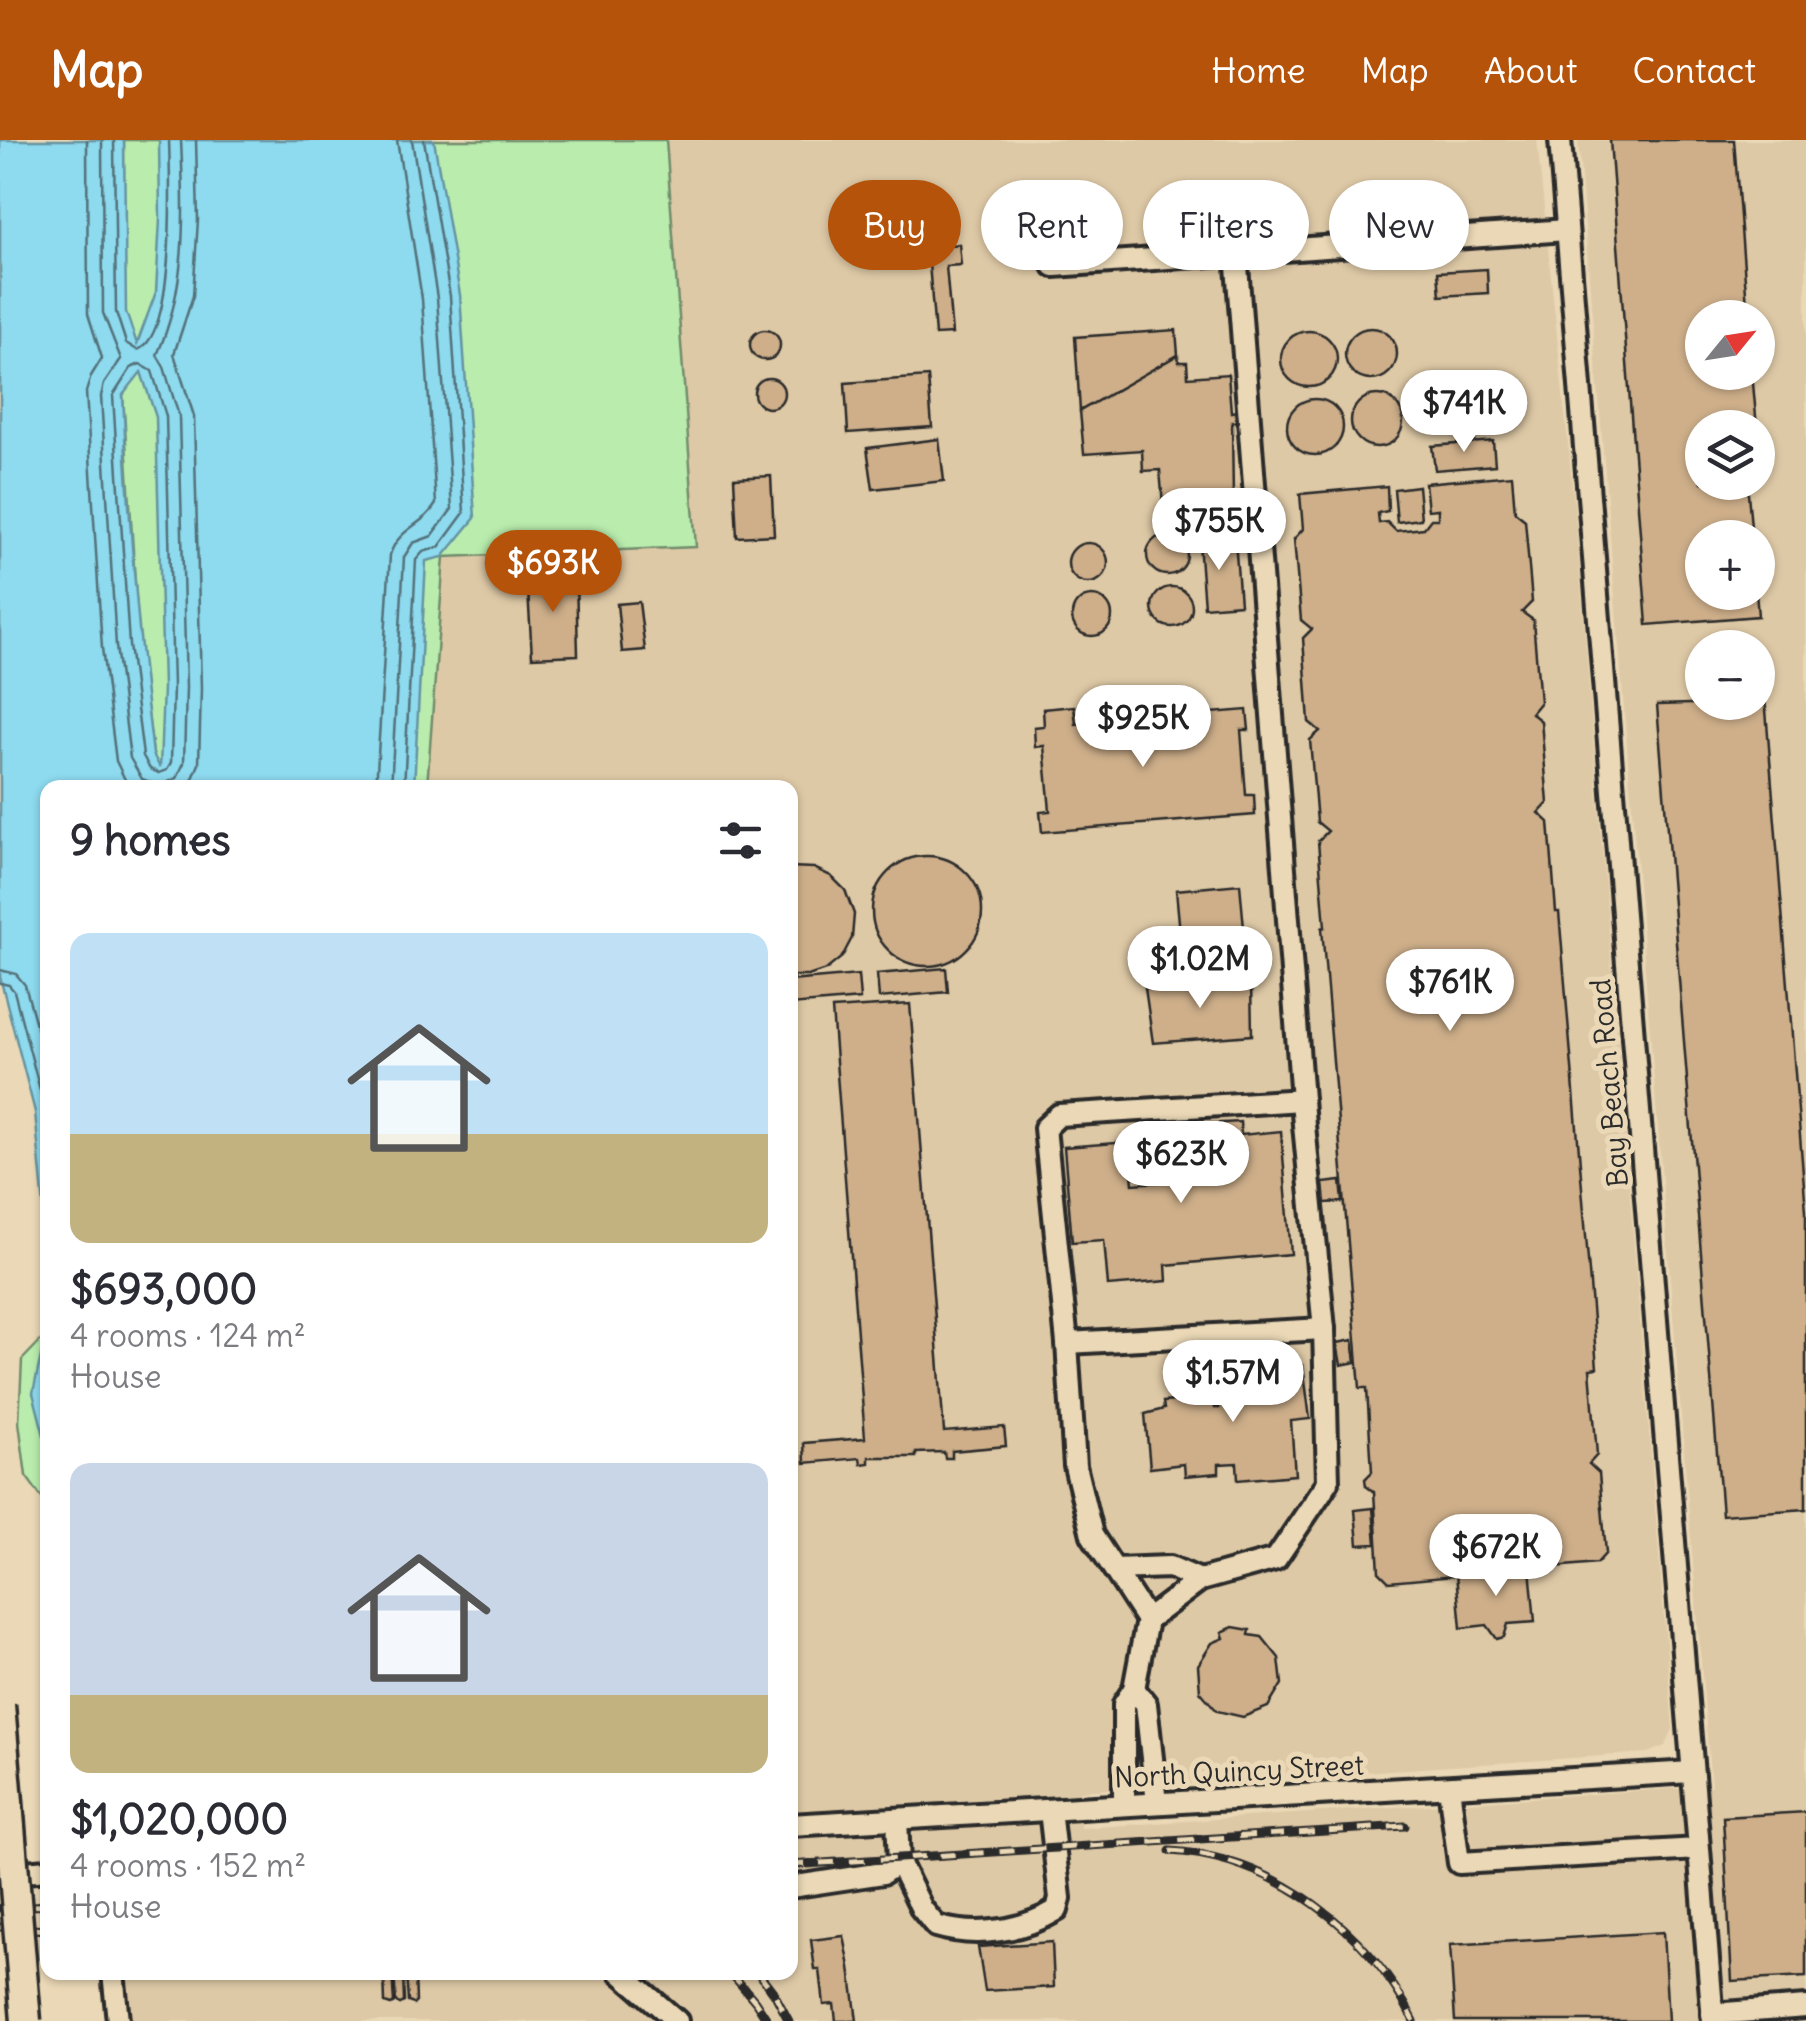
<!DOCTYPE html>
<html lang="en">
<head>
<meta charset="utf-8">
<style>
  :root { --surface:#fff; --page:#f7f7f7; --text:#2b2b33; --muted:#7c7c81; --accent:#b45309 }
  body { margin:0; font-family:Delius,sans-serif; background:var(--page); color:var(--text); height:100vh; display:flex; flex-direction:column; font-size:38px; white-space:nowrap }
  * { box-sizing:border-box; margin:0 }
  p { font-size:32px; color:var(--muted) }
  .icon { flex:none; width:55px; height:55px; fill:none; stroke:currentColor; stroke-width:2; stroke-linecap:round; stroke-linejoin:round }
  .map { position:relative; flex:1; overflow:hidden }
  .side { position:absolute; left:40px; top:640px; width:758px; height:1200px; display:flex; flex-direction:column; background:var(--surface); border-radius:20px; box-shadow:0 2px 8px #0004 }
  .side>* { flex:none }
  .hud { position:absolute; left:828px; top:40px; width:828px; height:90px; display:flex; gap:20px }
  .needle { width:65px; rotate:60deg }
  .buttons { position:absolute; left:1685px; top:160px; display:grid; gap:20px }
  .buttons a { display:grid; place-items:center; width:90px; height:90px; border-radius:50%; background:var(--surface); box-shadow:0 2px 8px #0004; font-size:50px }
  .price { position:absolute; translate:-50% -85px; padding:0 22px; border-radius:35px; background:#fff; color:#222; font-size:32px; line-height:65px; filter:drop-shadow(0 2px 5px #0008) }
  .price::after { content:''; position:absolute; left:50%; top:60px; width:30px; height:22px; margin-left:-15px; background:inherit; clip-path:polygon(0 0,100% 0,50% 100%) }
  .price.current { background:var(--accent); color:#fff }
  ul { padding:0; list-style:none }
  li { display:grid; align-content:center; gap:20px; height:530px; padding:0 30px }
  li span { display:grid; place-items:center; height:310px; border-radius:20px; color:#555 }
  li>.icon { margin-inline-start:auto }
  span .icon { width:180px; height:180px; fill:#fffc; stroke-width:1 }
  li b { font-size:42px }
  h2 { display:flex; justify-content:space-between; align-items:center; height:120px; padding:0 30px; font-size:42px }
  .chip { padding:0 35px; border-radius:45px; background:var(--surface); box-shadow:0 2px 8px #0004; font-size:35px; line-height:90px }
  .chip.current { background:var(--accent); color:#fff }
  header { display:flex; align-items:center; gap:60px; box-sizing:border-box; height:140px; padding:0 50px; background:var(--accent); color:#fff }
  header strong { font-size:48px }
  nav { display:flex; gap:55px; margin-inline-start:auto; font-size:35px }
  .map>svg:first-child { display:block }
</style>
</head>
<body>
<header>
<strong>Map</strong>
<nav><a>Home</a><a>Map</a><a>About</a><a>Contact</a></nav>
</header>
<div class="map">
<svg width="1806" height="1881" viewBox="0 0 1806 1881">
  <rect width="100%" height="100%" fill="#ead8b6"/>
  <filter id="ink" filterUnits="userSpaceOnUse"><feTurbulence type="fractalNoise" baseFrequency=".01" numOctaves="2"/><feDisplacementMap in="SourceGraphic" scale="20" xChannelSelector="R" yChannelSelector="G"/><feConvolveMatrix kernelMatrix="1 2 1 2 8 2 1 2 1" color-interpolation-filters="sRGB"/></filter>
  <g filter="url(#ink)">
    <!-- built -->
    <path fill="#dec9a6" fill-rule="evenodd" d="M666 0H1537L1575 372 1673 1589 1665 1606 1647 1613 1080 1651 1081 1688 1711 1646 1578 0H1806V1881H131L126 1833 790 1832V1704L794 1703 790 1668V648L427 647 443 417 696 406ZM1702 178H1758V232H1702ZM1702 288H1758V342H1702ZM1702 398H1758V452H1702ZM1702 508H1758V562H1702Z"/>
    <!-- green -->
    <g fill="#b9ecad" stroke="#728c6c" stroke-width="2.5">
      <polygon points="124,0 666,0 696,407 444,417 427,647 148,647 153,614 139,504 123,255"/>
      <polygon points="47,1194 47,1365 26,1336 19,1282 22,1220"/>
    </g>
    <!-- water -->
    <path fill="#8edaef" stroke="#6694a1" stroke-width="2.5" fill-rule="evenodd" d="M0 0H124L126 172 137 204 156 152 160 79 159 0H434L460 155 475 378 443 417 426 421 414 647 48 648 47 1307 33 1253 45 1197 47 1100 35 972 0 837ZM141 232 156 277 163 547 160 628 153 614C138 495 128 376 123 255Z"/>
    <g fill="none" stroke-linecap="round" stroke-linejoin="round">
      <!-- shore -->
      <g stroke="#537179" stroke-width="2.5">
        <polyline points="87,0 88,174 102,218 91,236 86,252 102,508 116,621 129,648"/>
        <path d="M102 0 103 173 121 219 104 244 101 256 116 506 130 618 142 639 160 646 177 638 184 623 186 547 179 276 164 227 157 215C188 146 184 74 181 0"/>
        <path d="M114 0 116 172 126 203 137 210C177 197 170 37 169 0"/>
        <polygon points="140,224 152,231 166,276 173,546 171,623 167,630 159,633 150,629 143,616 129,505 113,256 131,228"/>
        <polyline points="189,648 199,624 201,548 194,276 174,214 193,156 198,80 196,0"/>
        <path d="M376 648 390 415C398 388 423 386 436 364L422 159 397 0"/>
        <polyline points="391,648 404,417 413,403 432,396 452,369 437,158 412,0"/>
        <polyline points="404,648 416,420 423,412 439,407 464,373 450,156 424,0"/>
        <polyline points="0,830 16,834 25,845 48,928"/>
        <polyline points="0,843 9,845 14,851 45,969 48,994"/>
      </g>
    </g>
    <!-- building -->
    <g fill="#ceaf8a" stroke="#2b2b2b" stroke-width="2.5">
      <polygon points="1610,0 1734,0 1748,178 1702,178 1702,232 1752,232 1757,288 1702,288 1702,342 1747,342 1752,398 1702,398 1702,452 1756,452 1758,476 1647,485"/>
      <polygon points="943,87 945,106 959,104 961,125 946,126 952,194 935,195 926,88"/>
      <polygon points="1487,129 1488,153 1440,156 1438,132"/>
      <circle cx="1371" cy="214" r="26"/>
      <polygon points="1176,190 1178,215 1080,271 1075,197"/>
      <circle cx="765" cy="205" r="15"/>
      <circle cx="1309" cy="219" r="28"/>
      <polygon points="1178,215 1179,222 1187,222 1188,237 1228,234 1231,272 1238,271 1239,282 1232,282 1233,360 1163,365 1160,330 1143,331 1142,310 1084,314 1080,271"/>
      <polygon points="928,237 932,287 848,293 845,243"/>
      <circle cx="769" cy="253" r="15"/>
      <circle cx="1377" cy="281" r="26"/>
      <circle cx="1315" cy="287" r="28"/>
      <polygon points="939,299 944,341 873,349 867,308"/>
      <polygon points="1493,301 1495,325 1435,330 1432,306"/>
      <polygon points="1512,335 1515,372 1525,380 1532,462 1522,472 1533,480 1540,562 1531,573 1541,581 1548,663 1539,673 1549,682 1556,772 1559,772 1597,1228 1590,1229 1597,1315 1589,1324 1599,1333 1606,1413 1597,1423 1389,1442 1379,1432 1374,1352 1366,1346 1365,1339 1372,1332 1367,1248 1360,1248 1322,788 1325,787 1318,701 1328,691 1317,682 1310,600 1320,591 1309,582 1303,498 1312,489 1301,480 1294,399 1303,389 1300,354 1387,346 1388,371 1378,373 1379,383 1387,382 1396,391 1424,388 1431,379 1438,379 1438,369 1428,370 1425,343"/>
      <polygon points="771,336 774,395 737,397 734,338"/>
      <polygon points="1418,346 1421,379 1397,382 1394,349"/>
      <circle cx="1167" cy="415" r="20"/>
      <polygon points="1235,400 1240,464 1204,467 1199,402"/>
      <circle cx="1088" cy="423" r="20"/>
      <polygon points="527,434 576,437 578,515 532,517"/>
      <circle cx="1172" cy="467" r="20"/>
      <circle cx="1092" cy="476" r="20"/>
      <polygon points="639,462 645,510 622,512 617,464"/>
      <polygon points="1758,557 1765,557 1806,1071 1806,1369 1722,1375 1657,565 1758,562"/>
      <polygon points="1074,566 1076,584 1247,570 1249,590 1241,590 1246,655 1254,655 1255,675 1042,692 1040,672 1050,671 1044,606 1035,607 1034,587 1044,586 1043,569"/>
      <circle cx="927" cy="771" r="55"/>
      <polygon points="790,727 814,728 831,736 845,750 854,774 852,798 842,817 826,830 808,836 790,836"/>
      <polygon points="1240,744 1244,788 1180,793 1176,750"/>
      <polygon points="946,828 948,852 879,858 877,834"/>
      <polygon points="858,835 860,859 790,865 790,841"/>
      <polygon points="1251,841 1252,895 1153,903 1145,848"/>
      <polygon points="910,864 944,1292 1004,1287 1006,1306 952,1311 952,1318 945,1318 944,1312 916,1313 916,1317 869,1317 869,1323 861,1324 860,1318 805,1323 804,1303 865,1298 832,869"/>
      <polygon points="1240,982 1241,995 1281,991 1291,1114 1166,1125 1167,1141 1108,1146 1104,1100 1072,1102 1064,1007 1129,1002 1133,1044 1212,1038 1207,984"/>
      <polygon points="1341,1041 1343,1062 1325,1063 1323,1043"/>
      <polygon points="1353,1200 1356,1222 1341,1225 1337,1203"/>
      <polygon points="1303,1225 1310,1279 1291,1281 1295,1335 1238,1340 1237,1323 1219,1324 1219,1333 1185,1336 1184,1324 1150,1328 1145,1274 1164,1269 1163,1262 1214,1258 1215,1268 1219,1268 1216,1233"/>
      <polygon points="1373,1368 1376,1404 1358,1405 1355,1370"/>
      <polygon points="1530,1428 1535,1482 1508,1484 1504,1497 1497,1499 1487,1485 1461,1488 1456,1434"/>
      <polygon points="1233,1487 1250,1490 1249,1495 1262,1497 1279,1518 1282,1544 1268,1567 1243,1577 1217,1571 1200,1551 1198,1525 1212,1503 1224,1498 1222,1492"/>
      <polygon points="1806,1672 1806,1837 1732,1841 1723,1677"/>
      <polygon points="1663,1792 1668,1881 1455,1881 1450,1805"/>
      <polygon points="844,1796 850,1827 857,1881 836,1881 834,1864 824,1865 820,1830 815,1830 811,1800"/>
      <polygon points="1052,1802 1054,1847 985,1851 978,1807"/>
      <polygon points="384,1832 392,1832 394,1863 391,1865 385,1863"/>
      <polygon points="394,1832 403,1832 404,1862 400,1864 396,1862"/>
      <polygon points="406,1832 415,1832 416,1862 414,1864 408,1862"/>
    </g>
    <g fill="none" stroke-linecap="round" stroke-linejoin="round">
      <defs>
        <g id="minor">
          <polyline points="1560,0 1713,1881"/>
          <polyline points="1054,126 1567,90"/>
          <polyline points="1302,960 1059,975 1045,988 1067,1203 1324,1189"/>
          <polyline points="1067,1203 1075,1326 1092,1395 1147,1480"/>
          <polyline points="1114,1429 1170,1427 1200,1440"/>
          <polyline points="1134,1549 1147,1480 1200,1440 1276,1419 1328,1342 1324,1189 1304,985 1236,113"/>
          <polyline points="1449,1647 1459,1723 1698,1709"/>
          <polyline points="1124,1665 1124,1564 1134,1549 1146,1564 1157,1663"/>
          <polyline points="790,1685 1692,1632"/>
          <path d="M899 1722 922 1769 936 1786C976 1798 1022 1791 1057 1770L1060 1758 1050 1670"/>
          <polyline points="0,1734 48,1730"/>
          <polyline points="790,1747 883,1733 899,1722 897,1679"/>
          <polyline points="113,1832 118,1881"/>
          <polyline points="620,1832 677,1881"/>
          <polyline points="1712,1874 1806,1867"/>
        </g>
      </defs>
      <!-- minor casing -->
      <use href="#minor" stroke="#2b2b2b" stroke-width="28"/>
      <!-- minor -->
      <use href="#minor" stroke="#ead8b6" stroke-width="20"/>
      <defs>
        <g id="rail">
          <path d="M1170 1711C1274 1717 1369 1790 1414 1881"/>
          <polyline points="790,1725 1405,1686"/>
          <polyline points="0,1768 48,1765"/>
          <polyline points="0,1787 48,1790"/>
          <polyline points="730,1832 755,1861 768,1881"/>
          <polyline points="758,1832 774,1853 789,1881"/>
        </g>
      </defs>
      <!-- rail casing -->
      <use href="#rail" stroke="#2b2b2b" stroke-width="9"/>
      <!-- rail -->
      <use href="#rail" stroke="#ead8b6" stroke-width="5" stroke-dasharray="15" stroke-linecap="butt"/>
      <defs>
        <polyline id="highway-bridge" points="0,1565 26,1881"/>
      </defs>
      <!-- highway-bridge casing -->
      <use href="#highway-bridge" stroke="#2b2b2b" stroke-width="35" stroke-linecap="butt"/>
      <!-- highway-bridge -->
      <use href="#highway-bridge" stroke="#ead8b6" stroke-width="28"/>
    </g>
  </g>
  <g text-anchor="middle" stroke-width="10" stroke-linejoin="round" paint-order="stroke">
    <!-- street labels -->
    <g font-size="28" fill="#2b2b2b" stroke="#ead8b6">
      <text transform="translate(1609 943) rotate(-95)" y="10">Bay Beach Road</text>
      <text transform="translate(1239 1631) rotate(-3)" y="10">North Quincy Street</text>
    </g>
  </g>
</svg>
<div class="buttons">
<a><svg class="needle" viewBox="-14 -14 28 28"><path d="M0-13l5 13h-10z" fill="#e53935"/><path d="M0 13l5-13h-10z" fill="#7c7c81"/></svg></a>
<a><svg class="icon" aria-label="layers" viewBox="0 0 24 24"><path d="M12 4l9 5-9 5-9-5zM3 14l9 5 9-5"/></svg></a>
<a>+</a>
<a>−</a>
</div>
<b class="price" style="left:1464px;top:315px">$741K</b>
<b class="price" style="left:1219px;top:433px">$755K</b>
<b class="price current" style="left:553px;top:475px">$693K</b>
<b class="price" style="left:1143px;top:630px">$925K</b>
<b class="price" style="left:1200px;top:871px">$1.02M</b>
<b class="price" style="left:1450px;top:894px">$761K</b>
<b class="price" style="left:1181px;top:1066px">$623K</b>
<b class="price" style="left:1233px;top:1285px">$1.57M</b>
<b class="price" style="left:1496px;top:1459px">$672K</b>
<div class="hud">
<a class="chip current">Buy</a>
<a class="chip">Rent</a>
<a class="chip">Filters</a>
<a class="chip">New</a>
</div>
<section class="side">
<h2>9 homes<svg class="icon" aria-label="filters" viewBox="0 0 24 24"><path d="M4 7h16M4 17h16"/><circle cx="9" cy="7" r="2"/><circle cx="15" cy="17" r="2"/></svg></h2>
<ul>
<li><span style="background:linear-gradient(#bfe0f5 65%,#c2b280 0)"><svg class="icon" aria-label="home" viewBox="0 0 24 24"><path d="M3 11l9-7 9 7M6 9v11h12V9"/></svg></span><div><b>$693,000</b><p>4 rooms · 124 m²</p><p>House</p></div></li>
<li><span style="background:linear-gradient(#c9d6e8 75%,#c2b280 0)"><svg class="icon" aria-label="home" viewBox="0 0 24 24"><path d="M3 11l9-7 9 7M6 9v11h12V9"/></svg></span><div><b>$1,020,000</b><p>4 rooms · 152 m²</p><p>House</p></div></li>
</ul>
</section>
</div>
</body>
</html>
